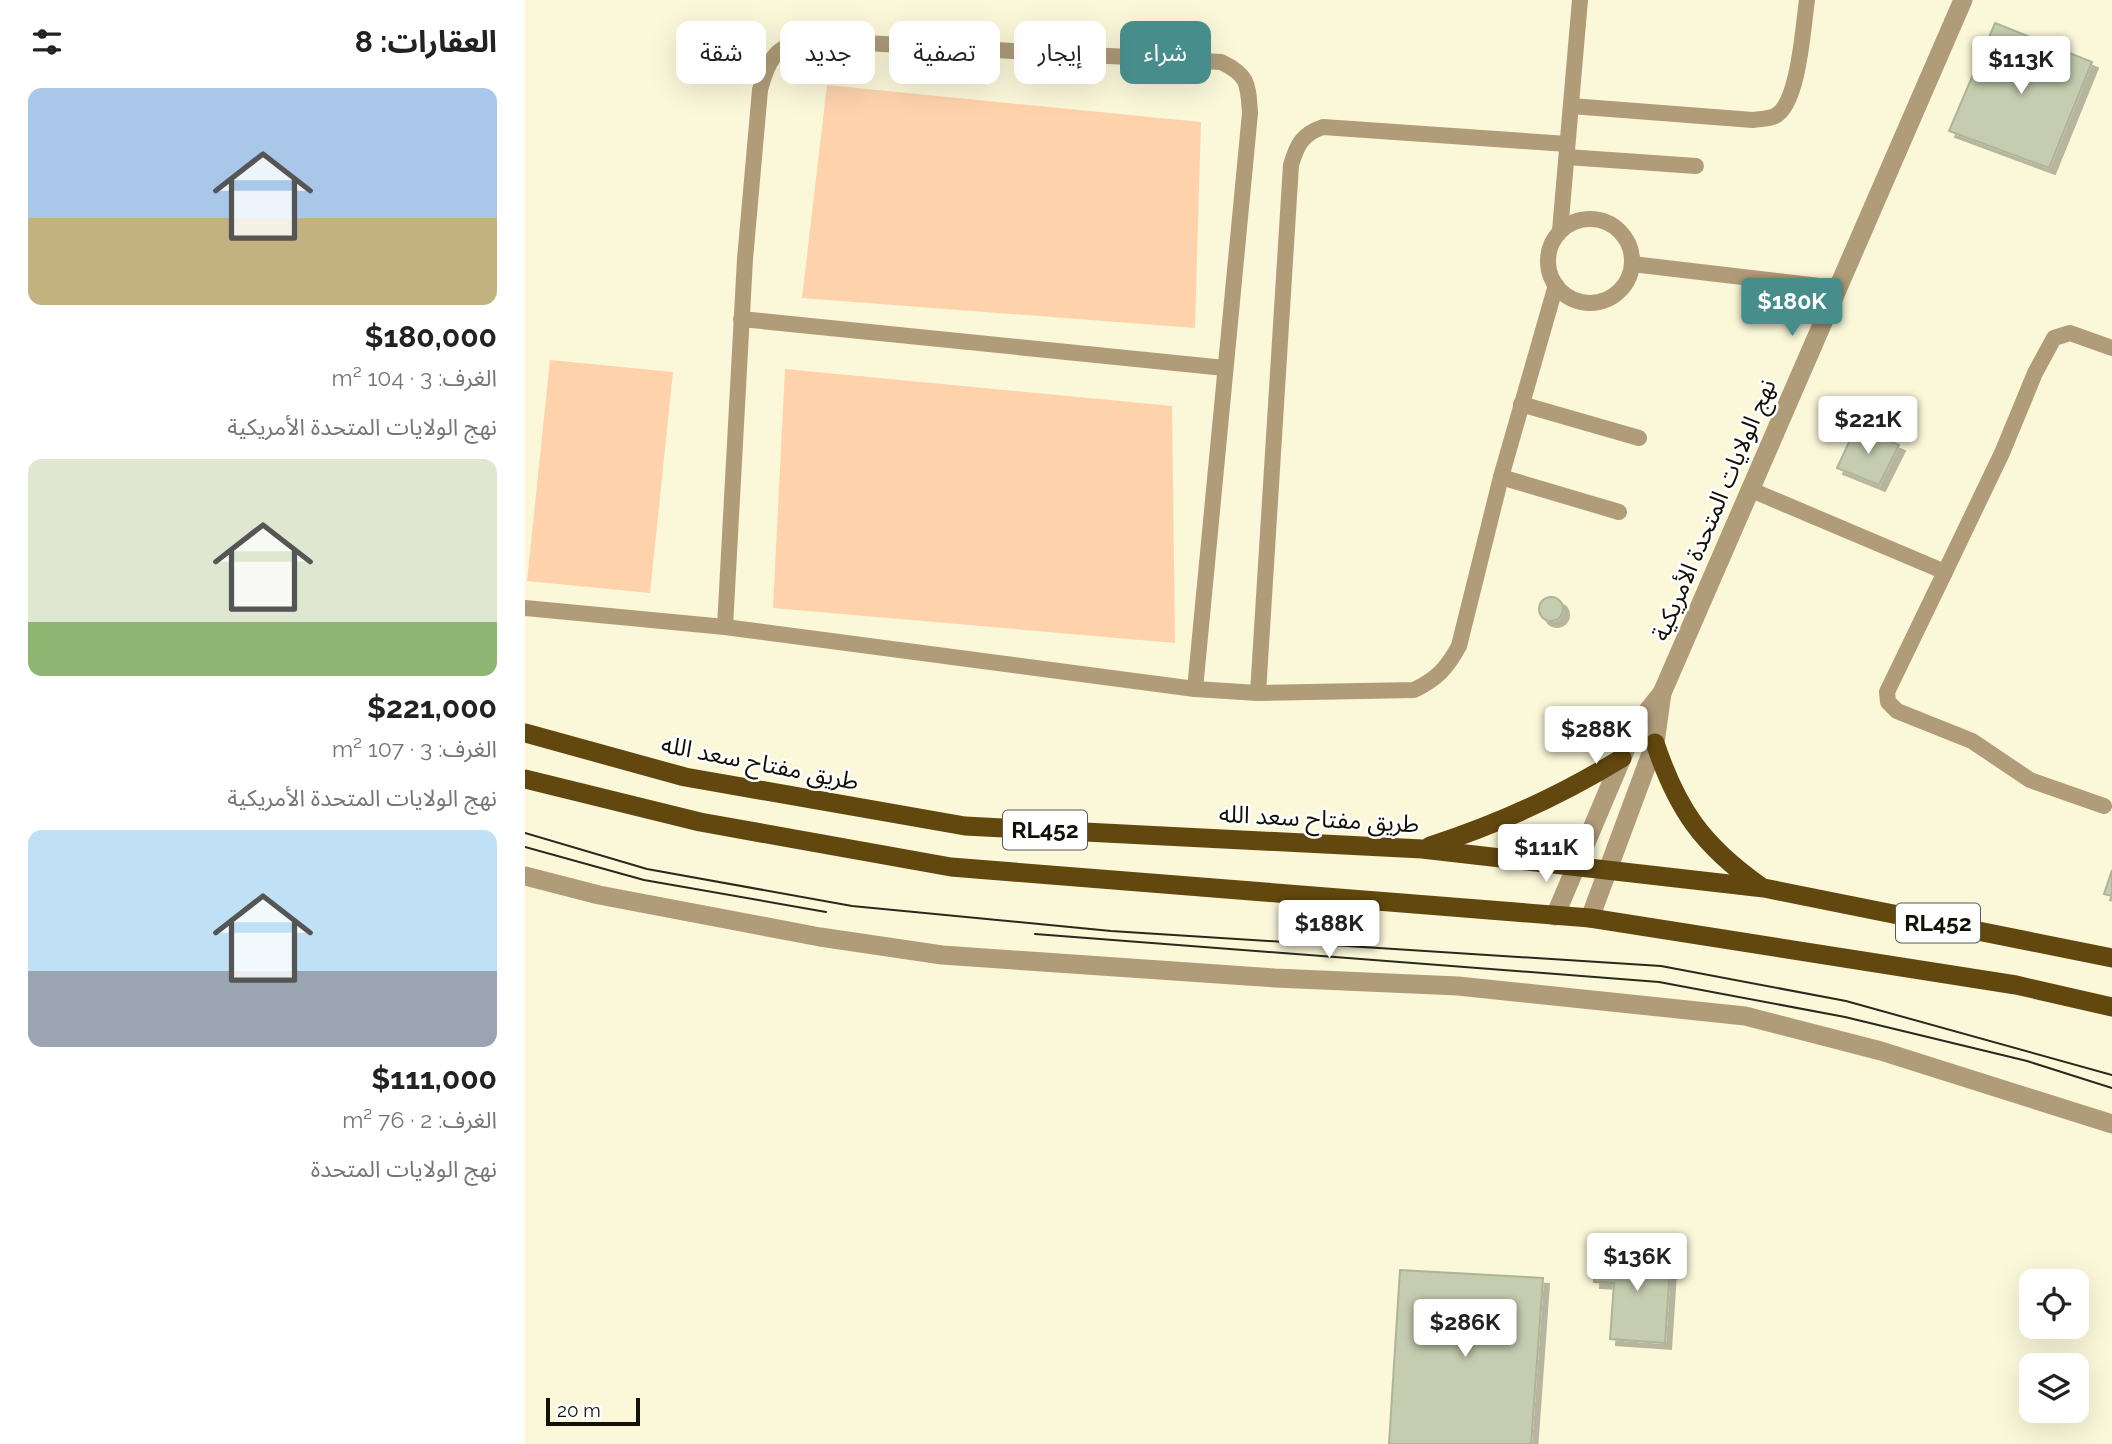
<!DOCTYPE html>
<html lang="ar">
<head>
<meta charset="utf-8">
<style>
  :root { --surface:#fff; --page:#f6f6f6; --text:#222; --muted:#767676; --accent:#468d8c }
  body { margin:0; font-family:Raleway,"Noto Sans Arabic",sans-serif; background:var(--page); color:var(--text); direction:rtl; height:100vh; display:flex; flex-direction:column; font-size:26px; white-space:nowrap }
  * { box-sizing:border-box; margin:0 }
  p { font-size:23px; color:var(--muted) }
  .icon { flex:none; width:38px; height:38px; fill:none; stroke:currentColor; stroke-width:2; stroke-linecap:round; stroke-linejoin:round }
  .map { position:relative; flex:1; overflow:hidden; direction:ltr }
  .sheet { display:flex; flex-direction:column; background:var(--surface); width:525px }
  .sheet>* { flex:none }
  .banner { position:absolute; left:21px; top:21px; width:665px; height:63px; direction:rtl; display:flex; gap:14px }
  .controls { position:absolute; left:1494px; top:1269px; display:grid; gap:14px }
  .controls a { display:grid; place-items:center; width:70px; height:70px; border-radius:14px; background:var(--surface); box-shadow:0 7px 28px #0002; font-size:35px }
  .scale { position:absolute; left:21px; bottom:18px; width:94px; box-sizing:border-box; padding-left:7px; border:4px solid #121107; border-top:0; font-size:19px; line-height:24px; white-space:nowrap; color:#121107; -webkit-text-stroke:5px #fff; paint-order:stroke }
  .price { position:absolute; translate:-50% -60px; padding:0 16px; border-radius:7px; background:#fff; color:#222; font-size:23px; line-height:46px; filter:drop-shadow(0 2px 4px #0008) }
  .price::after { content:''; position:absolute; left:50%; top:42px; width:21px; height:16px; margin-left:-10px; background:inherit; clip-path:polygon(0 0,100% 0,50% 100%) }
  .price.selected { background:var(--accent); color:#fff }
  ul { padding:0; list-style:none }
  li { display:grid; align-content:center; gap:14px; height:371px; padding:0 28px }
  li span { display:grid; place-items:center; height:217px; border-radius:14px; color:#555 }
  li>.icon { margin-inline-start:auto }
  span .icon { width:126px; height:126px; fill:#fffc; stroke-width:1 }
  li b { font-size:30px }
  h2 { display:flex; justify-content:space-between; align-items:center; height:84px; padding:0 28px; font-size:30px }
  .tag { padding:0 24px; border-radius:14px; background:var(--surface); box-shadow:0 7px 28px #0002; font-size:24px; line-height:63px }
  .tag.selected { background:var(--accent); color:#fff }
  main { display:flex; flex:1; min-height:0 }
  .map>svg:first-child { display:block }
</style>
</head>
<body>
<main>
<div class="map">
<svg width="1587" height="1444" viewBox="0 0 1587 1444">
  <defs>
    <filter id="shadow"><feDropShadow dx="6" dy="6" stdDeviation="0" flood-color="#0004"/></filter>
  </defs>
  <rect width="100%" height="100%" fill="#fbf7d9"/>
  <!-- green -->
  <g fill="#fed3ac">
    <polygon points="302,85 676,122 670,328 277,298"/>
    <polygon points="25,360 148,372 125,593 2,581"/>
    <polygon points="260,369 647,406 650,643 248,608"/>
  </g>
  <!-- building -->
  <g fill="#c5ccb0" stroke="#adb498" stroke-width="2" filter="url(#shadow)">
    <polygon points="1470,23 1567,62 1524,168 1424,131"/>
    <polygon points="1331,427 1374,445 1354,485 1312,468"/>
    <circle cx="1026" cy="609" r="12"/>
    <polygon points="1587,870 1587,896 1579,894"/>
    <polygon points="1070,1251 1146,1252 1140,1343 1085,1339 1089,1283 1069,1282"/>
    <polygon points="875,1270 1018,1278 1006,1444 864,1444"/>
  </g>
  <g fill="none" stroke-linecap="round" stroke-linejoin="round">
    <!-- service -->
    <g stroke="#b09c78" stroke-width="16">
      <path d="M1046 106 1228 120C1234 119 1244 119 1250 116 1274 104 1278 26 1282 0"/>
      <polyline points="1042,157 1171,166"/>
      <circle cx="1065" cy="261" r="42"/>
      <polyline points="1035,231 1055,0"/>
      <polyline points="1107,264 1311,288"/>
      <polyline points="216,319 700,368"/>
      <polyline points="996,404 1114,438"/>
      <polyline points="976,477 1094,512"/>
      <polyline points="1224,489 1420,572 1362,692 1363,702 1372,711 1447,741 1505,780 1579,806"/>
      <polyline points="1420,572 1477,453 1510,373 1529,338 1545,333 1587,348"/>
      <path d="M0 608 200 627 670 689 733 693 889 690C912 679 922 668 934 646L976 477 1031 285"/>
      <path d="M200 627 220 259 235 90C243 59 251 45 284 40L696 62C724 75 723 85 725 113L670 689"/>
      <path d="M733 693 766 165C772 145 777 134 798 127L1042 144"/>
    </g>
    <!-- minor -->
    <polyline stroke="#b09c78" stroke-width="19" points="0,876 74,895 295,937 417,955 750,978 933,986 1220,1016 1356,1051 1587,1124"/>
    <!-- tertiary -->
    <g stroke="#b09c78" stroke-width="19">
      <polyline points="1030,916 1110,727 1137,693 1438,0"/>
      <polyline points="1065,918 1130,743 1137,693"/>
    </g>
    <!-- trunk -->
    <g stroke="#62480f" stroke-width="19">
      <polyline points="0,733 160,777 440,826 897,849 1239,888 1587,958"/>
      <path d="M1130 743C1152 809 1177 845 1235 886"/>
      <polyline points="0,779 175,822 426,867 1065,918 1491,985 1587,1007"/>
      <path d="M905 846C974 824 1035 796 1097 758"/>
    </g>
    <!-- tram -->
    <g stroke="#29281c" stroke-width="2">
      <polyline points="0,833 122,869 327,906 586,931 1136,966 1321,1001 1587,1075"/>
      <polyline points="0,847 119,880 301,912"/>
      <polyline points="510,934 1134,982 1320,1017 1502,1061 1587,1088"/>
    </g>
  </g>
  <g text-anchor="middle" stroke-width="5" stroke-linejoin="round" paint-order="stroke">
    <!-- shield labels -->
    <g fill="#fff" stroke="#595851" stroke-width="2">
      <rect x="478" y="810.5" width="84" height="39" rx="5"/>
      <rect x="1371" y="903.5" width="84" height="39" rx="5"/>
    </g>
    <g font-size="23" font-weight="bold" fill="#121107">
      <text x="520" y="838">RL452</text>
      <text x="1413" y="931">RL452</text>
    </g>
    <!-- street labels -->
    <g font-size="24" fill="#121107" stroke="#fff">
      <text transform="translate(1189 510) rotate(-67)" y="8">نهج الولايات المتحدة الأمريكية</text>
      <text transform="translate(235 763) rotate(11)" y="8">طريق مفتاح سعد الله</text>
      <text transform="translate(794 819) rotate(3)" y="8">طريق مفتاح سعد الله</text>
    </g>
  </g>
</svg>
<div class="controls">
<a><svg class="icon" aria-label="locate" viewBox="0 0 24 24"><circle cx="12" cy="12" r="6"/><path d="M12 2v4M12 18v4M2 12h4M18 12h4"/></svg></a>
<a><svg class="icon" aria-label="layers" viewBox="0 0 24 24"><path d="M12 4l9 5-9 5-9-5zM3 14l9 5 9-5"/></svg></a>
</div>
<div class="scale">20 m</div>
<b class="price" style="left:1496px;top:96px">$113K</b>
<b class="price selected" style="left:1267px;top:338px">$180K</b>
<b class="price" style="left:1343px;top:456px">$221K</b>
<b class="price" style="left:1071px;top:766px">$288K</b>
<b class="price" style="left:1021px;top:884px">$111K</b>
<b class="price" style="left:804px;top:960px">$188K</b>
<b class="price" style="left:1112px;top:1293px">$136K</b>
<b class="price" style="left:940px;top:1359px">$286K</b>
<div class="banner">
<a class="tag selected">شراء</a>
<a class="tag">إيجار</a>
<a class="tag">تصفية</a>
<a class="tag">جديد</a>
<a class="tag">شقة</a>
</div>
</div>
<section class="sheet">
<h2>العقارات: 8<svg class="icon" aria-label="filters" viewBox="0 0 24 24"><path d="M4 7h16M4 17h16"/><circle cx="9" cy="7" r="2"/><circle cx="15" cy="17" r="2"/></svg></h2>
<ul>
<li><span style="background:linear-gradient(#a9c7e8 60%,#c2b280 0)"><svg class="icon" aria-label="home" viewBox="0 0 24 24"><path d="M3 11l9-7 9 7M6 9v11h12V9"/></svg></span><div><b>$180,000</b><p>الغرف: 3 · 104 m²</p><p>نهج الولايات المتحدة الأمريكية</p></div></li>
<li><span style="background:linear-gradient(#dfe7d0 75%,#8fb573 0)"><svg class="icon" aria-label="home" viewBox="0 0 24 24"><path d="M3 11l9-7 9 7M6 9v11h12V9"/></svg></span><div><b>$221,000</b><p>الغرف: 3 · 107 m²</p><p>نهج الولايات المتحدة الأمريكية</p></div></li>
<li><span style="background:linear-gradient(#bfe0f5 65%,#9aa5b1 0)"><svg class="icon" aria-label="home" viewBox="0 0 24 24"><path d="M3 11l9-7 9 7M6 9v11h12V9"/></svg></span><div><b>$111,000</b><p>الغرف: 2 · 76 m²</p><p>نهج الولايات المتحدة</p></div></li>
</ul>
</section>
</main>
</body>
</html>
